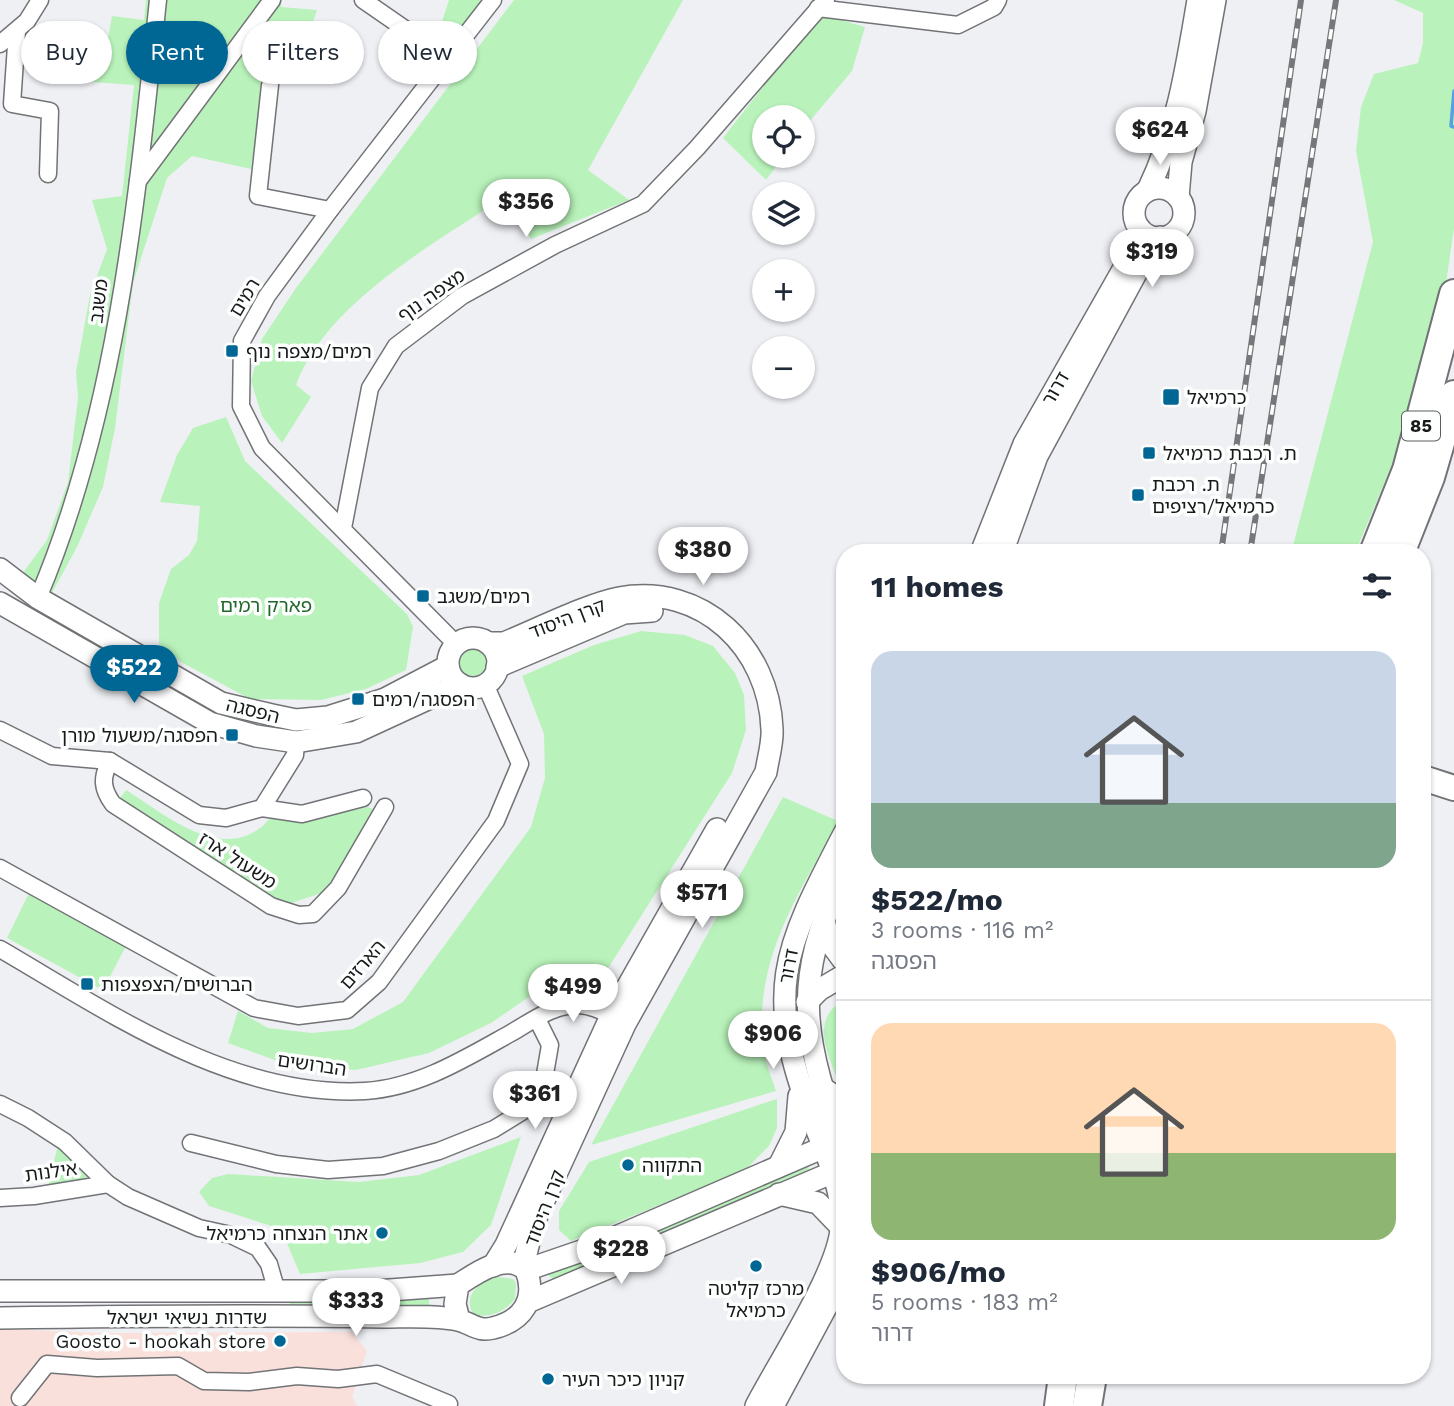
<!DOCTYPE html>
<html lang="en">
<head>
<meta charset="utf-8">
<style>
  :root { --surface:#fff; --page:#f2f2f3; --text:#1f2937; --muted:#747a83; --line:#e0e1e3; --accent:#006694 }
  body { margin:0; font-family:"Work Sans","Noto Sans Hebrew",sans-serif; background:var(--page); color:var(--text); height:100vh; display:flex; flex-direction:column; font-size:26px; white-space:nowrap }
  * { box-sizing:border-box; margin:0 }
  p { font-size:23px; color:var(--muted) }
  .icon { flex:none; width:38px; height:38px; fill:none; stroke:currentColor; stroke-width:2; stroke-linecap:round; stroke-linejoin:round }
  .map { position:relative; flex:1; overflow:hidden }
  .details { position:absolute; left:836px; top:544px; width:595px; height:840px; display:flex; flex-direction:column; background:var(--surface); border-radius:28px; box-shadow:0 2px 5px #0004 }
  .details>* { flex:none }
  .top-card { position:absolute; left:21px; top:21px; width:665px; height:63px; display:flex; gap:14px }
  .controls { position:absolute; left:752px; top:105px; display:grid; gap:14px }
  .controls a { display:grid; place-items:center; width:63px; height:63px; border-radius:50%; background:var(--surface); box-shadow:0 2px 5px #0004; font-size:35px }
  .price { position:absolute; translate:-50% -60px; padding:0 16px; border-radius:24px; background:#fff; color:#222; font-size:23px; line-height:46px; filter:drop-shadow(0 2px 4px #0008) }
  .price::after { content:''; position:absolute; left:50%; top:42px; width:21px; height:16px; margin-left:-10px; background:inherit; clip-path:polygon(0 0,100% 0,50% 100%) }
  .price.on { background:var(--accent); color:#fff }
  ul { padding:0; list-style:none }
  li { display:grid; align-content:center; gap:14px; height:371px; padding:0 35px }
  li+li { border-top:2px solid var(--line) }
  li span { display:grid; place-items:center; height:217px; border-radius:21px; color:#555 }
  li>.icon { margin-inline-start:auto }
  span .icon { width:126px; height:126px; fill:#fffc; stroke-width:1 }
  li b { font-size:30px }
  h2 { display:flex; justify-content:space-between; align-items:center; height:84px; padding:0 35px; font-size:30px }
  .tag { padding:0 24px; border-radius:32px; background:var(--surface); box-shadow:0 2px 5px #0004; font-size:24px; line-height:63px }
  .tag.on { background:var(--accent); color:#fff }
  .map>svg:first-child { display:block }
</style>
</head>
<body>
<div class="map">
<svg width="1454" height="1406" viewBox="0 0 1454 1406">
  <rect width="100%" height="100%" fill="#eff0f4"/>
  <!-- commercial -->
  <polygon fill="#fae0db" points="0,1329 101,1333 352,1332 367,1351 352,1397 357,1406 0,1406"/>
  <!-- green -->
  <g fill="#b9f3bb">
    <polygon points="146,0 282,0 281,7 317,10 294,77 266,74 251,169 192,156 167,178 133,283 115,428 103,487 77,547 52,593 22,574 47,540 68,482 78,398 76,372 90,295 107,249 92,200 122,196 134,85 79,81 85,42 107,44 112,16 144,20"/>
    <polygon points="449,0 485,0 447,46 427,40 439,31"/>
    <path d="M514 0H683L588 170 629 200 531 239 506 196C435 243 326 303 296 385L311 397 282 443 262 416 251 381 262 339 296 288Z"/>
    <polygon points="1394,0 1454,0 1454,228 1444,297 1404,436 1355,553 1291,553 1373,242 1356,151 1361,107 1374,74 1418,63 1423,43 1423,13"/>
    <polygon points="820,14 865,27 852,71 803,129 803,117 765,117 765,156 784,156 766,180 723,138"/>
    <polygon points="226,417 245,461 407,614 413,627 406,670 366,689 321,700 250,699 181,662 159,644 159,603 171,569 189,555 197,541 200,506 160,502 177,455 193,428"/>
    <polygon points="641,631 685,635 713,646 735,673 744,695 746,730 732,773 598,984 545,986 491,1023 429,1053 356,1070 286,1064 228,1043 238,1011 268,1028 312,1033 353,1029 403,1002 531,827 545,778 544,734 522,676 594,645"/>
    <circle cx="471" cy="663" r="15"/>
    <path d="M126 790C162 812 217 861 260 828 267 823 273 814 278 807L305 820 368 807 378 811 328 891 282 906 116 804Z"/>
    <path d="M783 797 838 821C799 895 754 957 763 1045 764 1060 771 1076 776 1091L591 1145Z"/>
    <polygon points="30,891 126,946 103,990 7,938"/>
    <path d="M845 1000V1092L842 1090C830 1060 807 1018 845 1000Z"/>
    <polygon points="777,1099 777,1128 769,1146 745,1170 571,1241 559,1230 559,1211 589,1162"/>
    <polygon points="521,1137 491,1225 463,1252 420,1263 300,1274 281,1229 209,1206 199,1192 212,1178 228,1174 359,1182 419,1175"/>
    <polygon points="58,1145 93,1176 48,1186"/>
    <polygon points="807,1163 809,1170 752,1194 697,1224 555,1281 544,1271"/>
    <path d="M500 1277 513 1279 516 1283 515 1299C504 1312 490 1319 473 1314 462 1294 481 1280 500 1277Z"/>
    <polygon points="429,1297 429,1312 290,1311 290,1298"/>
  </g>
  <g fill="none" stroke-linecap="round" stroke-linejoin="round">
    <!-- stream -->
    <polyline stroke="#54a3de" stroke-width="3.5" points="1454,91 1451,126 1454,127"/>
    <defs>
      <g id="street">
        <polyline points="363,0 447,58"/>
        <polyline points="818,8 958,25 994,7 998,0"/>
        <polyline points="17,31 12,104 50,111 48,174"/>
        <polyline points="0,44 27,21 40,0"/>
        <polyline points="270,85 258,196 330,210"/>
        <polyline points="138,181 272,0"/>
        <polyline points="343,528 370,388 396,346 462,296 555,245 643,204 697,148 826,0"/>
        <path d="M38 598C117 412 137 200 158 0"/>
        <polyline points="456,644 262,448 241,406 242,341 267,296 330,210 493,0"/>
        <polyline points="0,730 52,756 110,761 199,815 226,818 262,808 295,755 296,742"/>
        <path d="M110 761C101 778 102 789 113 804L271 906 299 915 313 914 338 888 385 807"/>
        <polyline points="262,808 302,814 363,798"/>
        <polyline points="0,868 254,1008 298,1016 347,1010 379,982 496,821 520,764 485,684"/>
        <path d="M0 949C110 1013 232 1098 365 1091 418 1088 466 1058 511 1033 532 1021 554 1004 579 1005 594 1006 606 1013 618 1020"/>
        <polyline points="0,1104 28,1118 65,1142 108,1184 128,1197 199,1228 231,1235 258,1248 269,1264 277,1292"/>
        <polyline points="191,1143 276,1164 328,1170 383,1166 439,1151 494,1129 533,1105 545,1074 550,1045 537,1019"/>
        <polyline points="0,1198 34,1196 108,1184"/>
        <polyline points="20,1398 47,1364 97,1368 178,1366 204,1381 249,1382 297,1376 338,1379 377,1374 449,1404"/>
      </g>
      <g id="secondary">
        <circle cx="1159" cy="213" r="25"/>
        <path d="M1148 190C1177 130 1187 66 1198 0"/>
        <polyline points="1178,197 1181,162 1195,111 1215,0"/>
        <polyline points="981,553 1024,444 1128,261 1140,229"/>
        <polyline points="1002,553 1037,456 1141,264 1160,237"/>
        <polyline points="0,569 38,598 221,703 272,715 296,720 328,717 385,699 448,666"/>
        <polyline points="0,603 210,723 256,736 296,742 356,732 460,684"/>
        <circle cx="473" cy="663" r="25"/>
        <path d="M488 643H504C536 630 588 604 619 598 703 583 769 648 772 729 773 743 768 758 766 772L625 1024 534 1222 523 1266"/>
        <polyline points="497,667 624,613 652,611"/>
        <polyline points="824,920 829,941 843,960"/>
        <polyline points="807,1002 819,990 841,977"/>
        <polyline points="821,1087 845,1103"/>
        <path d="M845 1153C804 1043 789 982 845 873"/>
        <polyline points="779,1166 796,1132 799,1096"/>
        <polyline points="779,1194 818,1203 841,1227"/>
        <polyline points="493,1266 506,1245 611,1016 717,829"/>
        <polyline points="526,1270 593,1247 845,1138"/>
        <polyline points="0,1291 376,1291 458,1285"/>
        <polyline points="530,1301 843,1168"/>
        <path d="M0 1318C128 1316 256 1315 383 1317 407 1317 436 1315 458 1320 471 1323 478 1332 493 1328 523 1321 537 1299 526 1270 507 1251 476 1273 458 1285L455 1304 459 1320"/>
        <path d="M756 1406C779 1362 836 1275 841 1230 845 1193 827 1156 814 1123 763 991 782 952 845 832"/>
        <polyline points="773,1406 845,1272"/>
      </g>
      <polyline id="primary" points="1423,778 1454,788"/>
      <g id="highway">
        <polyline points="1374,553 1407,470 1454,294"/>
        <polyline points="1400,553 1430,477 1454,395"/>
        <polyline points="1059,1406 1063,1376"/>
        <polyline points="1087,1406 1092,1376"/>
      </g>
    </defs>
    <!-- street casing -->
    <use href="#street" stroke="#727376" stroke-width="19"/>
    <!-- secondary casing -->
    <use href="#secondary" stroke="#727376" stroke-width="24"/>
    <!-- primary casing -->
    <use href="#primary" stroke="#727376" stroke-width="28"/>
    <!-- highway casing -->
    <use href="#highway" stroke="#727376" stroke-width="32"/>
    <!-- street -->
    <use href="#street" stroke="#fff" stroke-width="16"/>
    <!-- secondary -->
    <use href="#secondary" stroke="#fff" stroke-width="21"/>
    <!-- primary -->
    <use href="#primary" stroke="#fff" stroke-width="24"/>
    <!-- highway -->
    <use href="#highway" stroke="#fff" stroke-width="28"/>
    <defs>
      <g id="rail">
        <polyline points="1221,553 1301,0"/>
        <polyline points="1250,553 1336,0"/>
      </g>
    </defs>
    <!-- rail casing -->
    <use href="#rail" stroke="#767779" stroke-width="6"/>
    <!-- rail -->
    <use href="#rail" stroke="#fdfefe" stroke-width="3.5" stroke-dasharray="10" stroke-linecap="butt"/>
  </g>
  <!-- markers -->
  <g fill="#006694" stroke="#fdfefe" stroke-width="2.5">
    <rect x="225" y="344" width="14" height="14" rx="3.5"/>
    <rect x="1162" y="388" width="18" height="18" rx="3.5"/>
    <rect x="1142" y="446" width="14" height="14" rx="3.5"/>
    <rect x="1131" y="488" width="14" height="14" rx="3.5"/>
    <rect x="416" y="589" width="14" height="14" rx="3.5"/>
    <rect x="351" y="692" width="14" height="14" rx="3.5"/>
    <rect x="225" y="728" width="14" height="14" rx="3.5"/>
    <rect x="80" y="977" width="14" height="14" rx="3.5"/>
    <circle cx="628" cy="1165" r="7"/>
    <circle cx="382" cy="1233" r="7"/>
    <circle cx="756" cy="1266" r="7"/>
    <circle cx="280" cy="1341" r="7"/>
    <circle cx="548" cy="1379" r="7"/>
  </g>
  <g text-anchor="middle" stroke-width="7" stroke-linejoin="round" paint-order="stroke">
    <!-- shield labels -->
    <rect fill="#fdfefe" stroke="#5d5e5e" stroke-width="2" x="1402" y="411.5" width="38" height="29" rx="5"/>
    <g font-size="18" font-weight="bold" fill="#18191a">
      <text x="1421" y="432">85</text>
    </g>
    <!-- street labels -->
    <g font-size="19" fill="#18191a" stroke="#fdfefe">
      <text transform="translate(431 295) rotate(-35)" y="7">מצפה נוף</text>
      <text transform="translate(244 297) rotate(-59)" y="7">רמים</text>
      <text transform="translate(98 301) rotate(-83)" y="7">משגב</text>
      <text transform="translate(1055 388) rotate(-60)" y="7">דרור</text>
      <text transform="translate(567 618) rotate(-21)" y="7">קרן היסוד</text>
      <text transform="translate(253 710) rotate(14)" y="7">הפסגה</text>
      <text transform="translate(238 860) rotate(33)" y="7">משעול ארז</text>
      <text transform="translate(362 964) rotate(-49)" y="7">הארזים</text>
      <text transform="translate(788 966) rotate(-79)" y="7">דרור</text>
      <text transform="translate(312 1064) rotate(8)" y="7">הברושים</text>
      <text transform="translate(51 1171) rotate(-8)" y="7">אילנות</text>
      <text transform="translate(544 1208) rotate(-69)" y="7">קרן היסוד</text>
      <text x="187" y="1324">שדרות נשיאי ישראל</text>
    </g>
    <!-- poi labels -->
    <g font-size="19" fill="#18191a" stroke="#fdfefe" text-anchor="start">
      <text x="246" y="358">רמים/מצפה נוף</text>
      <text x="1187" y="404">כרמיאל</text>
      <text x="1163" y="460">ת. רכבת כרמיאל</text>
      <text x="1152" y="491">ת. רכבת<tspan x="1152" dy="22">כרמיאל/רציפים</tspan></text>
      <text x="437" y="603">רמים/משגב</text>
      <text x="372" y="706">הפסגה/רמים</text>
      <text x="218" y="742" text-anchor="end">הפסגה/משעול מורן</text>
      <text x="101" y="991">הברושים/הצפצפות</text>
      <text x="642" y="1172">התקווה</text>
      <text x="368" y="1240" text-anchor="end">אתר הנצחה כרמיאל</text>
      <text x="756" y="1295" text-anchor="middle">מרכז קליטה<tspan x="756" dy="22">כרמיאל</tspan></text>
      <text x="266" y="1348" text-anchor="end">Goosto - hookah store</text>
      <text x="562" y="1386">קניון כיכר העיר</text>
    </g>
    <!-- park labels -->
    <g font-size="19" fill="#21672a" stroke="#fdfefe">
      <text x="266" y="612">פארק רמים</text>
    </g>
  </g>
</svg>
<div class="controls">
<a><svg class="icon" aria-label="locate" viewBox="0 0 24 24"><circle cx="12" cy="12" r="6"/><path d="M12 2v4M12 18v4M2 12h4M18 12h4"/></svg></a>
<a><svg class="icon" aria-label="layers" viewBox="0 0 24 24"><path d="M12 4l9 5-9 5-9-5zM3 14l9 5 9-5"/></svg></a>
<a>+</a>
<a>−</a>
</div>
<b class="price" style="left:1160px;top:167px">$624</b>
<b class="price" style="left:526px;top:239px">$356</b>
<b class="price" style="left:1152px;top:289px">$319</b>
<b class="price" style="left:703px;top:587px">$380</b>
<b class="price on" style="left:134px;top:705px">$522</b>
<b class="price" style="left:702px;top:930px">$571</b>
<b class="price" style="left:573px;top:1024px">$499</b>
<b class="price" style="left:773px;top:1071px">$906</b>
<b class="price" style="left:535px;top:1131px">$361</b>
<b class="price" style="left:621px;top:1286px">$228</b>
<b class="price" style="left:356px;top:1338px">$333</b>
<div class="top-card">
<a class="tag">Buy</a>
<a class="tag on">Rent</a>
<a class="tag">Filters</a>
<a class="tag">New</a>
</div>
<section class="details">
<h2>11 homes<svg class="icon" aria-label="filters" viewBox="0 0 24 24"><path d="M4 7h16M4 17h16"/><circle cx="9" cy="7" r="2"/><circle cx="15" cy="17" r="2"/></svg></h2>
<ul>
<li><span style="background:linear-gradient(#c9d6e8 70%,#7fa58c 0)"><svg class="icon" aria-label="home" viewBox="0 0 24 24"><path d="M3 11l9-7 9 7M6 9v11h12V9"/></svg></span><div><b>$522/mo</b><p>3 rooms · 116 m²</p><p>הפסגה</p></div></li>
<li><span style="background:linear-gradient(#ffd9b3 60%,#8fb573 0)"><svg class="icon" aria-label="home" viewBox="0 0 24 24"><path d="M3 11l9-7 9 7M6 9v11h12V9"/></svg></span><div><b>$906/mo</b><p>5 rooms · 183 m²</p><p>דרור</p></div></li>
</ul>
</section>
</div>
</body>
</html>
